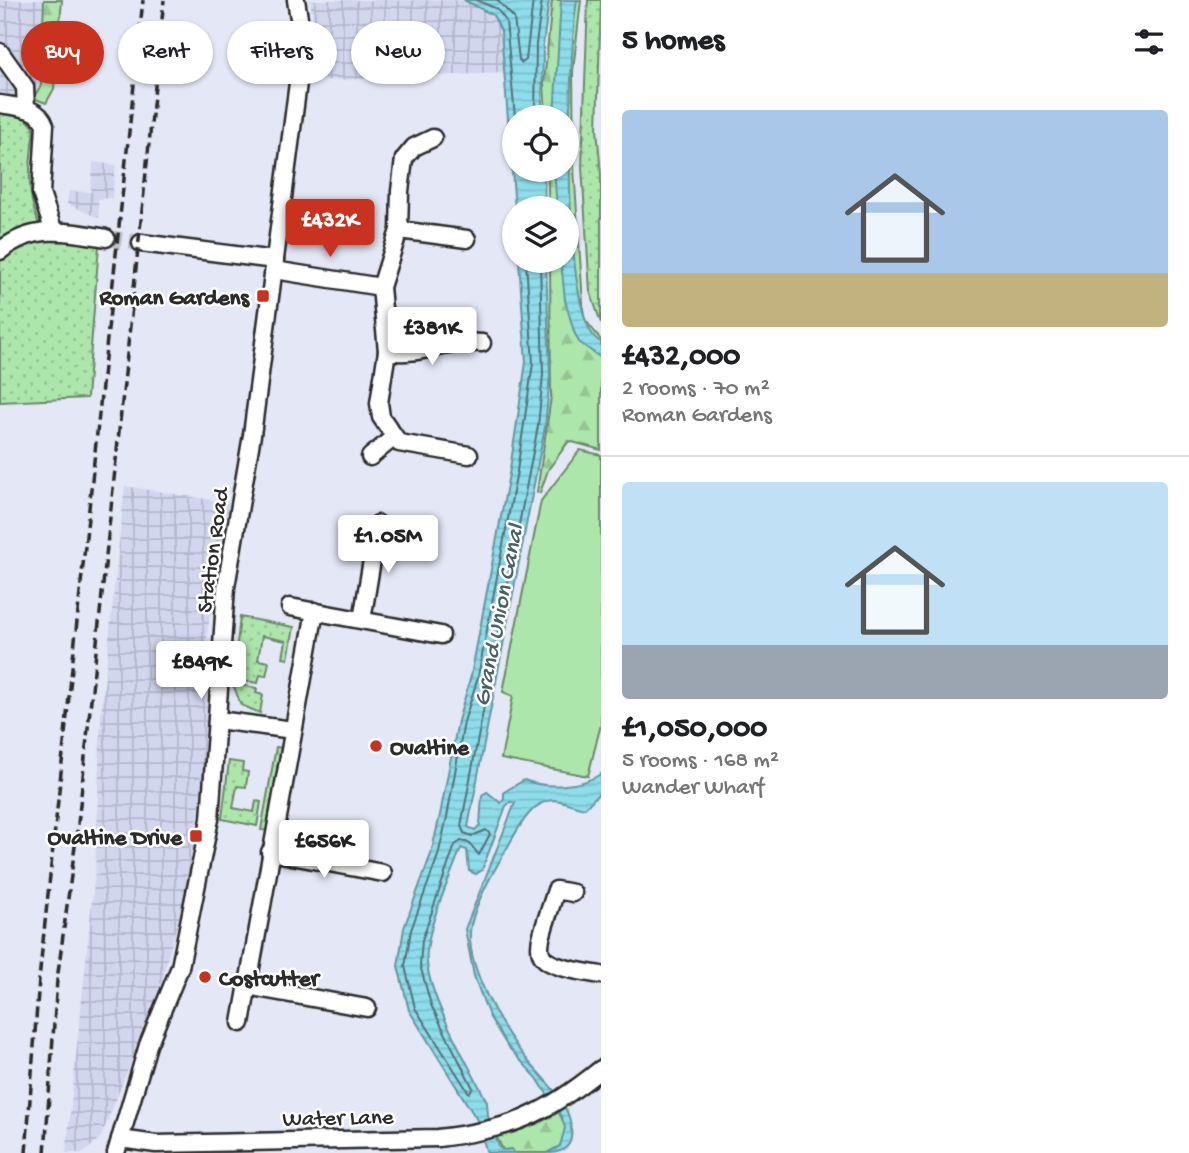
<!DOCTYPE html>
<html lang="en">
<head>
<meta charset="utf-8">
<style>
  :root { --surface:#fff; --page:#f2f2f2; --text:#202124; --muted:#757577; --line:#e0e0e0; --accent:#c8321e }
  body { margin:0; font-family:"Gochi Hand",sans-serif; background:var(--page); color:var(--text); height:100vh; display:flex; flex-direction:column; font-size:26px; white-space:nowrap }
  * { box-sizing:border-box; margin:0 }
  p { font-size:23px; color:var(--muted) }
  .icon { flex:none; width:38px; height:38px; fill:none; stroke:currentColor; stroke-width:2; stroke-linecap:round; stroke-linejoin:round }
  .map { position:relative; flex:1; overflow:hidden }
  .details { display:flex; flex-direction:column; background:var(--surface); width:588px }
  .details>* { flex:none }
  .guide { position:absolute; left:21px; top:21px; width:474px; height:63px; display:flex; gap:14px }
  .tools { position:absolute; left:502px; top:105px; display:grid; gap:14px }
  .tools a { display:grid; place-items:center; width:77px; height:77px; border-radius:50%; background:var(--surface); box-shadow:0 2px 5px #0004; font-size:35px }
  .price { position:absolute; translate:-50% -60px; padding:0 16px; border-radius:7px; background:#fff; color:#222; font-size:23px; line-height:46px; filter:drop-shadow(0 2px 4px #0008) }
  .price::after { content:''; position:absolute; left:50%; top:42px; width:21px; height:16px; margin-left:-10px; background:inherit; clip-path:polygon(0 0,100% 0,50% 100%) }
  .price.on { background:var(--accent); color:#fff }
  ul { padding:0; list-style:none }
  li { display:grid; align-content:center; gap:14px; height:371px; padding:0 21px }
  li+li { border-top:2px solid var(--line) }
  li span { display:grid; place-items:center; height:217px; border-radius:7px; color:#555 }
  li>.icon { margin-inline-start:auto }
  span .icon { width:126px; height:126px; fill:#fffc; stroke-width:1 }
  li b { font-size:30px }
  h2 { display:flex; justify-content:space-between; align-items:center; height:84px; padding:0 21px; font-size:30px }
  .tag { padding:0 24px; border-radius:32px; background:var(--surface); box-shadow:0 2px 5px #0004; font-size:24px; line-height:63px }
  .tag.on { background:var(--accent); color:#fff }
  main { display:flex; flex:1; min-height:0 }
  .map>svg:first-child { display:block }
</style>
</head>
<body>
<main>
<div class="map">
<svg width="601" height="1153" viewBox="0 0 601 1153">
  <defs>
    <pattern id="industrial-grid" width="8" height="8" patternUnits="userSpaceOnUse" patternTransform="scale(1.75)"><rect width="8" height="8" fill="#d1d6ee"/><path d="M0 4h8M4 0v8" fill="none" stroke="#b4b8cc"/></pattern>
    <pattern id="grass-dots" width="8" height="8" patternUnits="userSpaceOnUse" patternTransform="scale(1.75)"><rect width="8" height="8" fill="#ace6ab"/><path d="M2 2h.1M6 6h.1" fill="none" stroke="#94c593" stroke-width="1.8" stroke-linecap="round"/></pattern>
    <pattern id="forest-firs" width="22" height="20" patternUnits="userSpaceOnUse" patternTransform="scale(1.75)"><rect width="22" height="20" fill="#ace6ab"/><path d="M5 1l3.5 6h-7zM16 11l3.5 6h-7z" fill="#94c593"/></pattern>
    <pattern id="water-rules" width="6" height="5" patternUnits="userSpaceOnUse" patternTransform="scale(1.75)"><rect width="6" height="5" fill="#8eddeb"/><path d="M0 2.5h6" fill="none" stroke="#7bbeca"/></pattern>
  </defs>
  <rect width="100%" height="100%" fill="#e4e7f5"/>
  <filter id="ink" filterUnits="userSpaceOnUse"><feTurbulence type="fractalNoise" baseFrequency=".0143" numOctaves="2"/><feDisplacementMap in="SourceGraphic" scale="14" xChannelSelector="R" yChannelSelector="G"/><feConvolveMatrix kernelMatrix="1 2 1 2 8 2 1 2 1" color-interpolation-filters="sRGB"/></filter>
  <g filter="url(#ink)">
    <!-- industrial -->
    <g fill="url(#industrial-grid)">
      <polygon points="0,0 44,0 41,86 33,98 0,93"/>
      <polygon points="310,0 511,0 501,31 504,73 315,81 318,52"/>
      <polygon points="93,162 116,165 112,198 98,199 99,218 67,204 69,191 91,192"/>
      <polygon points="125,486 230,503 221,537 205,649 207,721 201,796 189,881 157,997 101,1137 84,1153 66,1153 95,873 101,715"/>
    </g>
    <!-- grass -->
    <g fill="url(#grass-dots)" stroke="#6c886b" stroke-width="2">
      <polygon points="588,0 601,0 597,129 601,174 601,323 590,291 582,167"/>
      <path d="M0 111 26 118 34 128C30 163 25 191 39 224L0 245Z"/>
      <polygon points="46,237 99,245 87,398 0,402 0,255"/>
      <polygon points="240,617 294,627 288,659 283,658 286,641 262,636 258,660 269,662 266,676 260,675 258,683 233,679"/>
      <polygon points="233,684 257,688 256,693 263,695 260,713 241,705"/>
      <polygon points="276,747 285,748 269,831 261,830"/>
      <polygon points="229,761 243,763 242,771 248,772 246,787 237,786 233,808 254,812 256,801 261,802 257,826 222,819"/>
    </g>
    <!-- forest -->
    <g fill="url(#forest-firs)" stroke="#6c886b" stroke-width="2">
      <polygon points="44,0 62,0 54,89 46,103 33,98 41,86"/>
      <polygon points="552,0 581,0 573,71 574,168 584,318 601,340 601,450 569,441 548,470 540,493 537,492 551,397 550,261 567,261 567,208 549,208 547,170 567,170 567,117 546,117 544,84"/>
      <polygon points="559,1112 566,1128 560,1146 547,1153 514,1153 512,1149 503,1150 495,1134 537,1124"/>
    </g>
    <!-- garden -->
    <polygon fill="#ace6ab" stroke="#6c886b" stroke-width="2" points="580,450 601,455 601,724 588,776 501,759 513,696 503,692 541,501"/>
    <!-- water -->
    <g fill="url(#water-rules)" stroke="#66969e" stroke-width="2">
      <polygon points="464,0 549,0 543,45 542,117 514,117 514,170 544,170 545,208 515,208 501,31 493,15"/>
      <path d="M561 0H577C569 47 558 326 601 342V358L579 342 574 332 565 300 561 261H567V208H557L554 170H567V117H554Z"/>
      <path d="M519 261H546L550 375 545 427 468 827 475 830 480 825 482 795 487 792 501 803 504 799V792L524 780C546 789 581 787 601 774V791L585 808C574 806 564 801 554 800 531 800 517 831 507 848 494 871 477 899 471 925 463 964 504 1032 528 1061 541 1076 563 1097 569 1117 575 1139 571 1153 547 1153L560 1146 565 1128 562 1118 537 1078 508 1047 489 1016 474 976 465 929 515 803 510 802 506 806 482 870 476 874 469 871 467 850 461 848C449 880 431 917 427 951 422 989 470 1066 487 1102L488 1116 499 1147 503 1150 512 1149 514 1153H487L477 1120 409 1010 398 966 404 928 431 854 440 815 458 721 471 676 510 469 526 362Z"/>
    </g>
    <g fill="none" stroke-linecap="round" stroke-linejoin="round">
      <!-- shore -->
      <g stroke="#537278" stroke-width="2">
        <polyline points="476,0 497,9 506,21 515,117"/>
        <polyline points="497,0 514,18 519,60 522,63 526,60 533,0"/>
        <polyline points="535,117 536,44 542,0"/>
        <polyline points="526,261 533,363 517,471 478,677 464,722 447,817 438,856 411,930 405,966 415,1008 469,1093 473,1088 431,1005 420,965 422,940 455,845 461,841 469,843 479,855 490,834 486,830 472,836 464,833 461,826 538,426 543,375 540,261"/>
      </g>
      <!-- minor-tunnel -->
      <polyline stroke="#bfc1cd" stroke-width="16" stroke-dasharray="16 8" stroke-linecap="butt" points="106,238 141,243"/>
      <defs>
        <g id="minor">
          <polyline points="0,52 25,87 26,109"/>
          <path d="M0 104C17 107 39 107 45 125L41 193 53 229"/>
          <polyline points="433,138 414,147 404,159 400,191 399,230 381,287 387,351 379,403 381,417 399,443 469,455"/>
          <polyline points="399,230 467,239"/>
          <polyline points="141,243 275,260"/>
          <path d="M0 251C33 224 67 231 106 238"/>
          <polyline points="274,270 381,287"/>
          <path d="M387 351C421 357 447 339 482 343"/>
          <polyline points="370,457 393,438"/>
          <polyline points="290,607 441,635"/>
          <polyline points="362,620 378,524"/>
          <polyline points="218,720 293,730"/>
          <polyline points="270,852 383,873"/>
          <path d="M573 893 556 890C535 959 522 962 601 975"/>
          <polyline points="247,986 367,1008"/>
          <polyline points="241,1023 315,611"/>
          <path d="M120 1139 156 1144 438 1138C512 1129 543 1116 601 1069"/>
          <polyline points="116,1153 148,1045 180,967 210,819 226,587 252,435 301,60 300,24 296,0"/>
        </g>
      </defs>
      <!-- minor casing -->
      <use href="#minor" stroke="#2b2b2b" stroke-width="21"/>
      <!-- minor -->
      <use href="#minor" stroke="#fff" stroke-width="16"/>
      <!-- rail -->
      <g stroke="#2b2b2b" stroke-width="3.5" stroke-dasharray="10 5" stroke-linecap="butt">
        <polyline points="26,1153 39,979 143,0"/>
        <polyline points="45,1153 57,980 78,824 164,0"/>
      </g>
    </g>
  </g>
  <!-- markers -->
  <g fill="#c8321e" stroke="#fff" stroke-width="2.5">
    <rect x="256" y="289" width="14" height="14" rx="3.5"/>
    <circle cx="376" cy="746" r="7"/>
    <rect x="189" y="829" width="14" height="14" rx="3.5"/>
    <circle cx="205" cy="977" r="7"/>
  </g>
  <g text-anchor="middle" stroke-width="5" stroke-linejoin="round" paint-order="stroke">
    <!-- poi labels -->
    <g font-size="23" font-weight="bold" fill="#2b2b2b" stroke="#fff" text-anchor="end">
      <text x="249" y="304">Roman Gardens</text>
      <text x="390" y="754" text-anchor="start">Ovaltine</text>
      <text x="182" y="844">Ovaltine Drive</text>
      <text x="219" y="985" text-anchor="start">Costcutter</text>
    </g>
    <!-- street labels -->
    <g font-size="23" fill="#2b2b2b" stroke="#fff">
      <text transform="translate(211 550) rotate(-82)" y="8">Station Road</text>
      <text transform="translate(338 1116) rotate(-1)" y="8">Water Lane</text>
    </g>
    <!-- water labels -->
    <g font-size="24" font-style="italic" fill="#496065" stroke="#fff">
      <text transform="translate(497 615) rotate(-79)" y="8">Grand Union Canal</text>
    </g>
  </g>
</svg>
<div class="tools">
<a><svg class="icon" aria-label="locate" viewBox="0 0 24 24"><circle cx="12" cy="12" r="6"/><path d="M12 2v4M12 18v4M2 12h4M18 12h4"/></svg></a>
<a><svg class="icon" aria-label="layers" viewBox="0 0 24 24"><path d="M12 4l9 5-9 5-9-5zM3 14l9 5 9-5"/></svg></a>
</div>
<b class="price on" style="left:330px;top:259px">£432K</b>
<b class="price" style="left:432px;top:367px">£381K</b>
<b class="price" style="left:388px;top:575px">£1.05M</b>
<b class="price" style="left:201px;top:701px">£849K</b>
<b class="price" style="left:324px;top:880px">£656K</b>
<div class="guide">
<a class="tag on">Buy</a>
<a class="tag">Rent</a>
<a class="tag">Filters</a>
<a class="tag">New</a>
</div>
</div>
<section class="details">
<h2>5 homes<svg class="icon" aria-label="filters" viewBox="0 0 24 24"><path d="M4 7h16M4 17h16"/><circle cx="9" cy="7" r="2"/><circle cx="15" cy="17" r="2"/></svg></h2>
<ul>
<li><span style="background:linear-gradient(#a9c7e8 75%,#c2b280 0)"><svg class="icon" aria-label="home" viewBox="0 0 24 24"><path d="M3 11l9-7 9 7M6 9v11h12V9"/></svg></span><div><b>£432,000</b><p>2 rooms · 70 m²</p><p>Roman Gardens</p></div></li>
<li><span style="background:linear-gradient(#bfe0f5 75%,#9aa5b1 0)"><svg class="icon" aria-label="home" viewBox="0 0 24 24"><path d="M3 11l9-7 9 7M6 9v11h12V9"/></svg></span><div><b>£1,050,000</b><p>5 rooms · 168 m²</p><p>Wander Wharf</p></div></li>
</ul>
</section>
</main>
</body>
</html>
